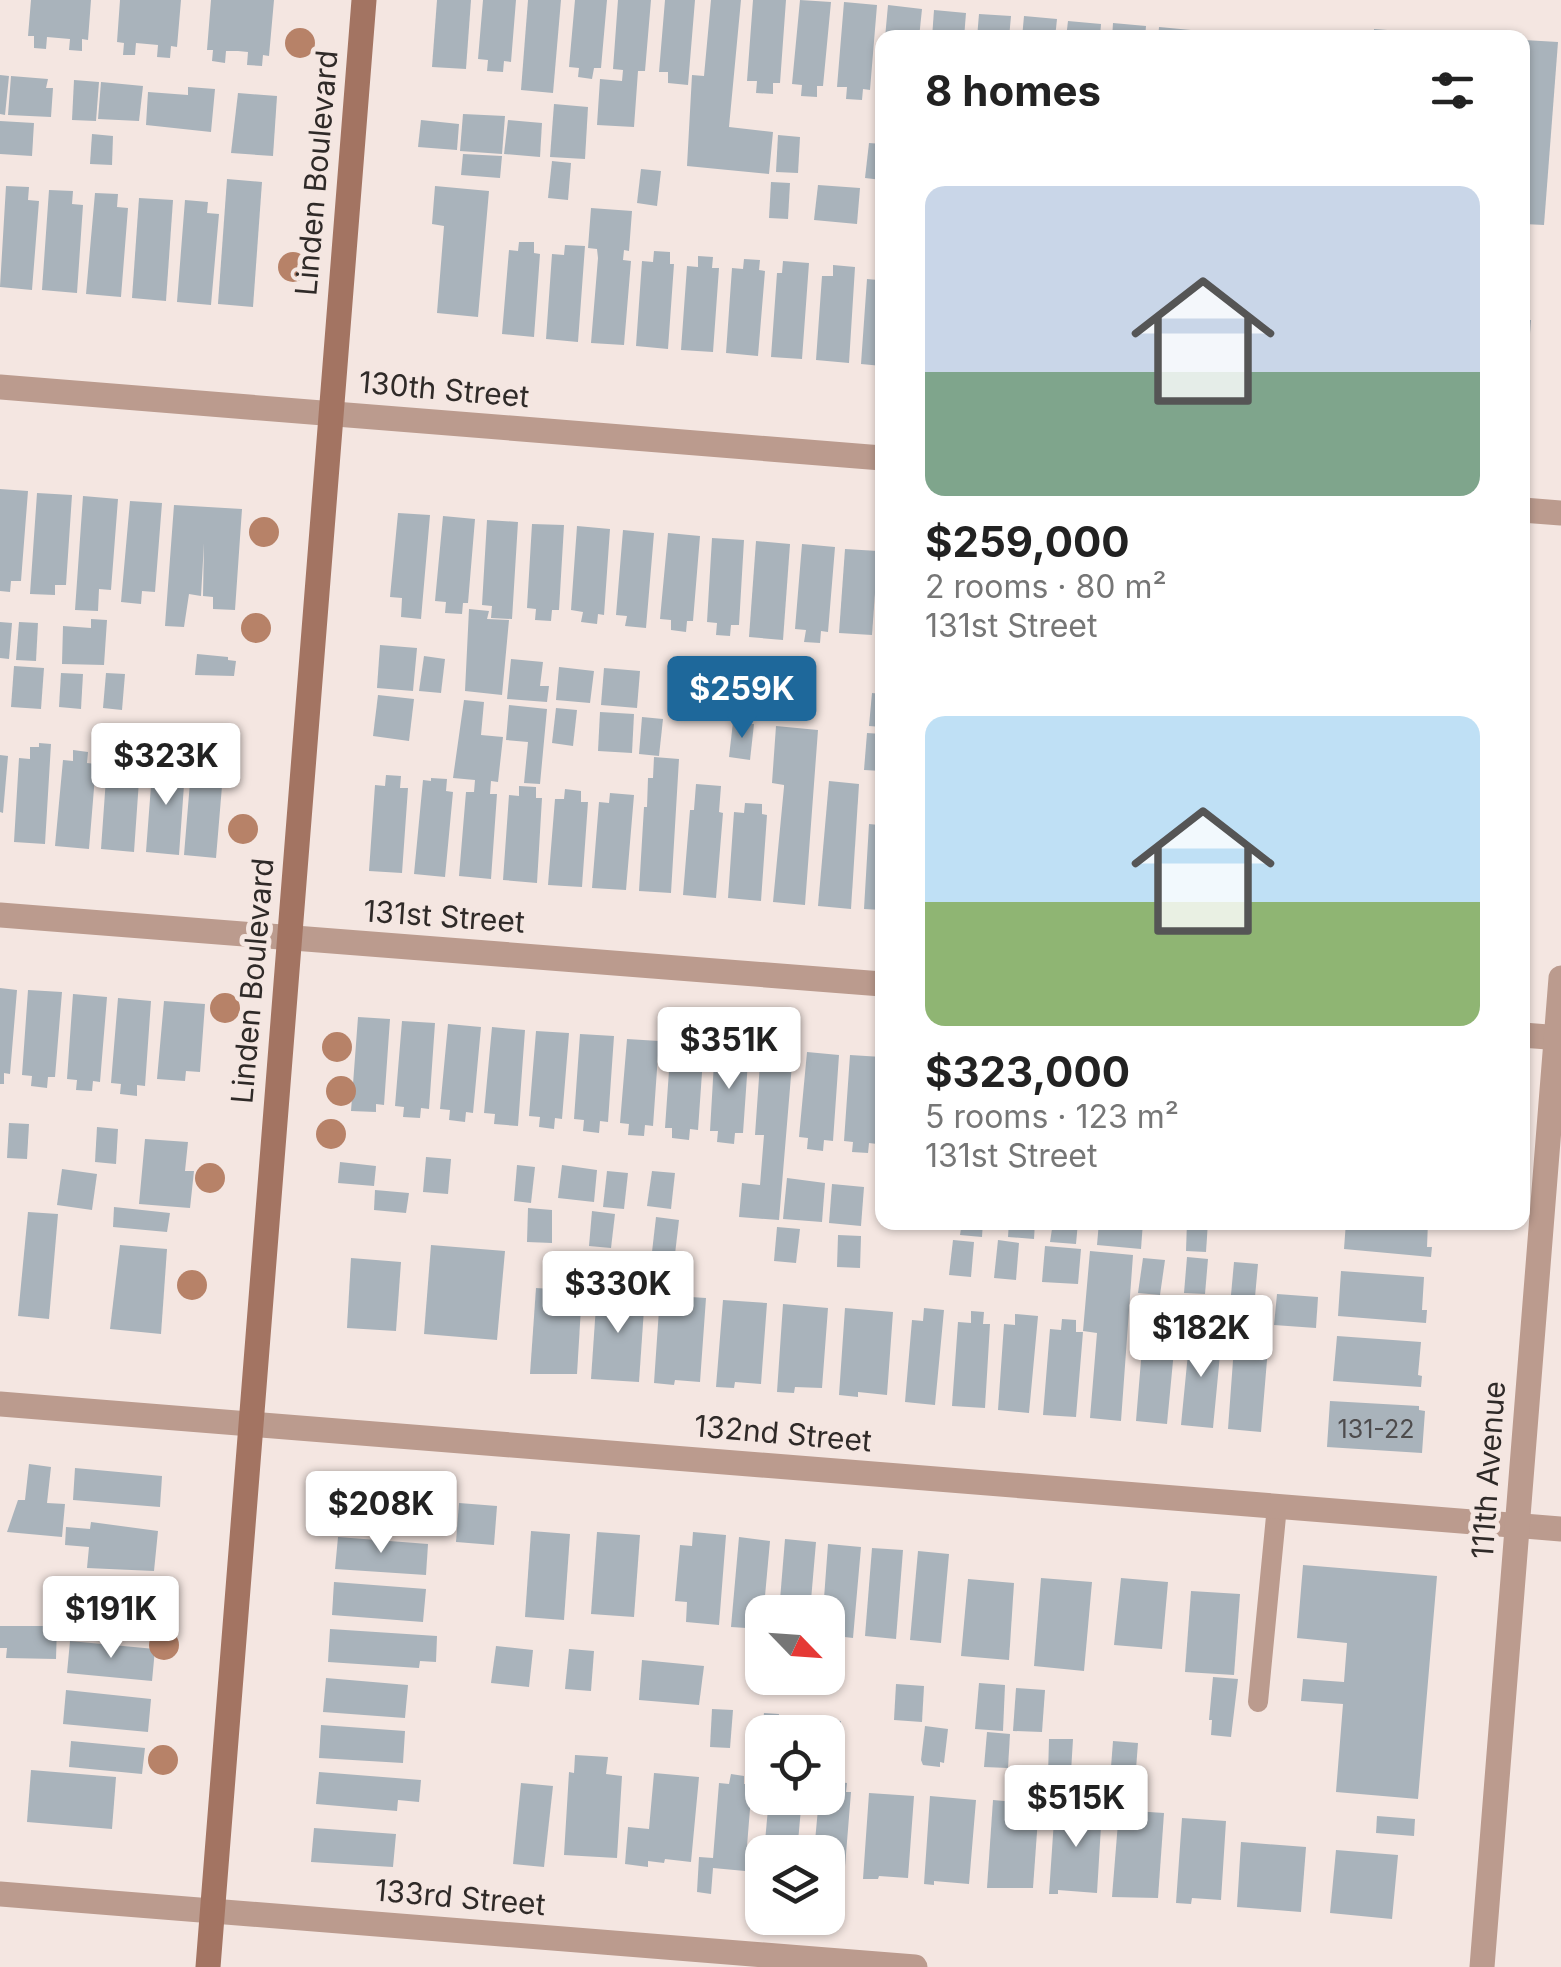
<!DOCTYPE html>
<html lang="en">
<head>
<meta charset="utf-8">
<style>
  :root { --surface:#fff; --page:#f2f2f2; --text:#222; --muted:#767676; --accent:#1e689b }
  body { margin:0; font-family:Inter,sans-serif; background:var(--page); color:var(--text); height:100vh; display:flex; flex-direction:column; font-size:38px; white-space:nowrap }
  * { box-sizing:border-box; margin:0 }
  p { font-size:32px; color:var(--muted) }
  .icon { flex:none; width:55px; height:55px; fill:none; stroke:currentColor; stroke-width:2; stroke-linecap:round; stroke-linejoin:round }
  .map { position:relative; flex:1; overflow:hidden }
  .details { position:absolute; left:875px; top:30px; width:655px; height:1200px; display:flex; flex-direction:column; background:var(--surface); border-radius:20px; box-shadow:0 2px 8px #0004 }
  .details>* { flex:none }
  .needle { width:65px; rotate:115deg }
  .buttons { position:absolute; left:745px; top:1595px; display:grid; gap:20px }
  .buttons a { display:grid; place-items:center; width:100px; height:100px; border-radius:20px; background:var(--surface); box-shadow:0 2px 8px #0004; font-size:50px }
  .price { position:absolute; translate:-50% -85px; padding:0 22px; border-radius:10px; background:#fff; color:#222; font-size:32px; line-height:65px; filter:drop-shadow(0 2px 5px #0008) }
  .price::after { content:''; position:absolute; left:50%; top:60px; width:30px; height:22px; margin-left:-15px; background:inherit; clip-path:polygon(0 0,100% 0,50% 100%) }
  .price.current { background:var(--accent); color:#fff }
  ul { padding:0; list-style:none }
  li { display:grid; align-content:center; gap:20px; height:530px; padding:0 50px }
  li span { display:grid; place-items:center; height:310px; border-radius:20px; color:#555 }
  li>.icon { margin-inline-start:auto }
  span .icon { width:180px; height:180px; fill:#fffc; stroke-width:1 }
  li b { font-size:42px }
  h2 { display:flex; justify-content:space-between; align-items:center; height:120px; padding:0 50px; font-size:42px }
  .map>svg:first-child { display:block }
</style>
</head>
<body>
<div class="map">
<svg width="1561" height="1967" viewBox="0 0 1561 1967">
  <rect width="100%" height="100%" fill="#f4e6e1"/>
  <!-- building -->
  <g fill="#a9b3bb">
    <polygon points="31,0 91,0 88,40 82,39 82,51 69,50 70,39 47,37 46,49 34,48 34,36 28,36"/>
    <polygon points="120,0 181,0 177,47 171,46 170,58 157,57 158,45 136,43 135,55 123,55 124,43 117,42"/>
    <polygon points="211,0 274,0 269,56 263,55 262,66 247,65 248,52 238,51 226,51 225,63 212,61 213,50 207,50"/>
    <polygon points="437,0 471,0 466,69 432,67"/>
    <polygon points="483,0 516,0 511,62 504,61 503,72 487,71 488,60 478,59"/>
    <polygon points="528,0 561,0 553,93 521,90"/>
    <polygon points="575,0 607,0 601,68 594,68 592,79 578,77 579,68 569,67"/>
    <polygon points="618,0 651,0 645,71 638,71 634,127 597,125 600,79 622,81 623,70 613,69"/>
    <polygon points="665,0 695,0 688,85 668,83 668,72 659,72"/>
    <polygon points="711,0 741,0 729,127 773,132 769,174 687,166 692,75 704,76"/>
    <polygon points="753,0 786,0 780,83 773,83 773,94 756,93 757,81 747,81"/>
    <polygon points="800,0 831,2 823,86 817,86 817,97 801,96 802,85 792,84"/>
    <polygon points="844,2 877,5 870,90 863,89 862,100 846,99 847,87 837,87"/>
    <polygon points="888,5 922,9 919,38 885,38"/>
    <polygon points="934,10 966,13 964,38 932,38"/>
    <polygon points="979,14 1011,16 1009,38 977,38"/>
    <polygon points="1024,16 1057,19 1055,38 1022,38"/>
    <polygon points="1068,21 1101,24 1100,38 1066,38"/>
    <polygon points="1113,23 1146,26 1145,38 1112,38"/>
    <polygon points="1159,27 1191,30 1191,38 1158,38"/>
    <polygon points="1374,29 1454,35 1454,38 1374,38"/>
    <polygon points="1522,40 1558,42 1544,225 1522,224"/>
    <polygon points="0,75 9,76 5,115 0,114"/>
    <polygon points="11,76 48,79 46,88 53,88 51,117 8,115"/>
    <polygon points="74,80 99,82 96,121 72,120"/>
    <polygon points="101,82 143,86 139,121 98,119"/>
    <polygon points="188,87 215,89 211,132 146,125 148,92 188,95"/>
    <polygon points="238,93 277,96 273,156 231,153"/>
    <polygon points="554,104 588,107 585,159 550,157"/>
    <polygon points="463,114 505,116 502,154 460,151"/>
    <polygon points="421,120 459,124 457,150 418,147"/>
    <polygon points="508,120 542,123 540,157 504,154"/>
    <polygon points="0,121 34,123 32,156 0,154"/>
    <polygon points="92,134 113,136 112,165 90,164"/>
    <polygon points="778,135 800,137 798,173 776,172"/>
    <polygon points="869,143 882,144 882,180 865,178"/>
    <polygon points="463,154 502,156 500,178 461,175"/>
    <polygon points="552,161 571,163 568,200 548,198"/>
    <polygon points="641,169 661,171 657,206 637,203"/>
    <polygon points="227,179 262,182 253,307 218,304"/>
    <polygon points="771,182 790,183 788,219 769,218"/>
    <polygon points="818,185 860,188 857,224 814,220"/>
    <polygon points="6,186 29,187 28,200 39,201 32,290 0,287"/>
    <polygon points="435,186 489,191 478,317 437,313 444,226 432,224"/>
    <polygon points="49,190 73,191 72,204 83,205 77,293 42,290"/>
    <polygon points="95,193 118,194 117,207 128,208 121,297 86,294"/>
    <polygon points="139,198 173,200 166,301 132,298"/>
    <polygon points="185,200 208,202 207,213 219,214 211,305 177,302"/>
    <polygon points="591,208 632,211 629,251 624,250 623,260 631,261 624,345 591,343 598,258 597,249 588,248"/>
    <polygon points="519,242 534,242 534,253 540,254 534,337 502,334 509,250 518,251"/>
    <polygon points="565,245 585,246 578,342 546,339 552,254 564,255"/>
    <polygon points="654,251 670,252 670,264 674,264 668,349 636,346 642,261 653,262"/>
    <polygon points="698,256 713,257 712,268 719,268 713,352 681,350 687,266 698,267"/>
    <polygon points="744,259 760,260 759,270 765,271 758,356 726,353 732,268 743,269"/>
    <polygon points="783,261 809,263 802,359 771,357 777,273 782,273"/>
    <polygon points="880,263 882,263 882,366 861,364 867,279 878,280"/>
    <polygon points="833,265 855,267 849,363 816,360 822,276 833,276"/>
    <polygon points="1522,320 1531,320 1525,404 1522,404"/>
    <polygon points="0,489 28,491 21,581 11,581 10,592 0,591"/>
    <polygon points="37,493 72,495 66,585 55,585 55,595 30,594"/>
    <polygon points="83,496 118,499 111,590 99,589 98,611 75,610"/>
    <polygon points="130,501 162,503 155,592 142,591 141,604 121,602"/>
    <polygon points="174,505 242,509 235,610 213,609 213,597 203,596 204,543 201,596 189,594 184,627 165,626"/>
    <polygon points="398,513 430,515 421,619 401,617 402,598 390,597"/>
    <polygon points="443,516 475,519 468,603 463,603 462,614 445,613 446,602 435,601"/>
    <polygon points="487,520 518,522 512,619 491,618 492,606 482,605"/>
    <polygon points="532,524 564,525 559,610 552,610 551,621 535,620 536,609 527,608"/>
    <polygon points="577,526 610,529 604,615 598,614 597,624 581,622 583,612 571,610"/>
    <polygon points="623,530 654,533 646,628 625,626 627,616 616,615"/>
    <polygon points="668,533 700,536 693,621 687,621 686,632 671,630 671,620 660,619"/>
    <polygon points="712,538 744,540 739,625 731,625 730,636 716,635 717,623 707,622"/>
    <polygon points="756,541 790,544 783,640 749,637"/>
    <polygon points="802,544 835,547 828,632 821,631 820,643 804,642 806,630 795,629"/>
    <polygon points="845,549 878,551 872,635 839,633"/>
    <polygon points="469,609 489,611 487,619 509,620 502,695 465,691"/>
    <polygon points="91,619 107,620 104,665 62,664 63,626 91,628"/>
    <polygon points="0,622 12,623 9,659 0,658"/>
    <polygon points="19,622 38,623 36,661 16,660"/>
    <polygon points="380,645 417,648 413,691 377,688"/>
    <polygon points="197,654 228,657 228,660 236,661 234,676 195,675"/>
    <polygon points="424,656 445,659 441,693 419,691"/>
    <polygon points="511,659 543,662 540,686 549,686 547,702 507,699"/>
    <polygon points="14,666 44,668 41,709 11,707"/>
    <polygon points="559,667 594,671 590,703 556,700"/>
    <polygon points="604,668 640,671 637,708 601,705"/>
    <polygon points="61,673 83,674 81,709 59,707"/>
    <polygon points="106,673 125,674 122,710 103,708"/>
    <polygon points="739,681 760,683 757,716 735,714"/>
    <polygon points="779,682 802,684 800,721 776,720"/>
    <polygon points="695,691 731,694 729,713 693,710"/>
    <polygon points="872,693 882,694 882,727 869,726"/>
    <polygon points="378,695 414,699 409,741 373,736"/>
    <polygon points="464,700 484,702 481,735 503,737 498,782 491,781 490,794 497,794 491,879 459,876 466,792 474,792 475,780 453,778"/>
    <polygon points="509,705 547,709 540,784 524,783 528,742 506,740"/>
    <polygon points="556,708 577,710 573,746 552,743"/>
    <polygon points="600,712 634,714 632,753 598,751"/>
    <polygon points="642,717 663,719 659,756 639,754"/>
    <polygon points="733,722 754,724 750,760 729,757"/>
    <polygon points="776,726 818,730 805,905 773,902 784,787 784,785 772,783"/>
    <polygon points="867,733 882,734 882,771 864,770"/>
    <polygon points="39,743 51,744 45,844 14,842 19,758 30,759 30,747 39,747"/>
    <polygon points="73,750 88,752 87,763 96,764 89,849 55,846 63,760 73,761"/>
    <polygon points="118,754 134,756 133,766 140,766 134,852 101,849 107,764 118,765"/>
    <polygon points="0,755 8,756 3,813 0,812"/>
    <polygon points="654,757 679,759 671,893 639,891 644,807 647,807 648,778 653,778"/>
    <polygon points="153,759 178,761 177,770 185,771 179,855 146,852"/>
    <polygon points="199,761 208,761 207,773 223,774 216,858 184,855 191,770 198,771"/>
    <polygon points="386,775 401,776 400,788 408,788 402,873 369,871 375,785 385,786"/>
    <polygon points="431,778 447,779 446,791 453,792 445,877 414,874 423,780 431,781"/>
    <polygon points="829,781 859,784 851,909 818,906"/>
    <polygon points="696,784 721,786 719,812 723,813 716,898 683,895 690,810 694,810"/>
    <polygon points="519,786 536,787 536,798 542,798 537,883 503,880 509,795 519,796"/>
    <polygon points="565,789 581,791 581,802 588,802 582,887 548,885 555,799 564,799"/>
    <polygon points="610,793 634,795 626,890 592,888 599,802 609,803"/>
    <polygon points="745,803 762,804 762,814 767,815 761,901 728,898 734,812 744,813"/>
    <polygon points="879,815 882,815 882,910 864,909 869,824 879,825"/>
    <polygon points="0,988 17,990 10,1074 4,1073 4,1084 0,1084"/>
    <polygon points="28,990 62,992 55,1077 48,1077 47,1088 31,1086 32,1076 22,1075"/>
    <polygon points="73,994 107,997 100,1082 93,1081 92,1091 76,1090 77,1080 67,1079"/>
    <polygon points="118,998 151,1001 145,1086 137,1085 137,1096 120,1094 121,1084 111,1083"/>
    <polygon points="164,1001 205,1004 200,1072 186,1071 185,1081 157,1079"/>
    <polygon points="358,1017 390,1019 384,1105 376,1104 376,1112 351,1111"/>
    <polygon points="402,1021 435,1023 429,1109 421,1108 420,1118 403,1117 404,1107 395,1106"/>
    <polygon points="448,1024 481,1027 473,1113 466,1112 465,1122 449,1120 450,1110 440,1109"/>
    <polygon points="492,1027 525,1030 518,1126 494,1124 495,1114 484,1113"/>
    <polygon points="536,1031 569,1033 562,1119 555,1118 554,1129 539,1127 540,1117 529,1116"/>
    <polygon points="580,1034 614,1036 608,1122 600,1121 599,1133 583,1131 584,1120 574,1119"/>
    <polygon points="627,1039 659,1041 653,1126 645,1125 644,1136 628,1135 629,1124 620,1123"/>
    <polygon points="671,1042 704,1044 698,1130 690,1129 689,1140 672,1138 672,1128 665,1128"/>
    <polygon points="715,1045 749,1047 743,1133 735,1133 734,1144 717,1142 718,1131 710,1131"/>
    <polygon points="761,1049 793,1052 779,1220 739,1217 742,1183 760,1185 764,1135 755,1135"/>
    <polygon points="807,1052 839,1055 833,1141 824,1140 823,1151 807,1149 808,1138 799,1137"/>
    <polygon points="850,1055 882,1057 877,1144 869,1143 868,1153 852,1152 853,1142 844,1141"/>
    <polygon points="9,1123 29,1124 27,1159 7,1158"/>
    <polygon points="97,1127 118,1129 116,1164 95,1162"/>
    <polygon points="145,1139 188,1142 185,1171 194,1171 190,1208 139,1204"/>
    <polygon points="426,1157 451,1159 448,1194 423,1192"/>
    <polygon points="340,1162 376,1166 374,1186 338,1183"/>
    <polygon points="517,1165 535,1167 531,1203 514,1201"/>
    <polygon points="562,1165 597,1170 594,1202 558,1198"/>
    <polygon points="62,1169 97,1174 92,1210 57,1205"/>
    <polygon points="607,1171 628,1173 624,1209 603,1207"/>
    <polygon points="652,1171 675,1173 671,1209 647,1206"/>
    <polygon points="787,1178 825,1183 822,1222 783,1219"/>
    <polygon points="832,1184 864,1187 861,1226 829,1223"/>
    <polygon points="375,1190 409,1193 406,1213 374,1210"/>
    <polygon points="114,1207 170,1213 167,1232 113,1227"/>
    <polygon points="528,1208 552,1210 552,1243 527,1242"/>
    <polygon points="592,1211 615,1214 611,1248 589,1246"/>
    <polygon points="28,1212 58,1214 49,1319 18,1316"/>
    <polygon points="656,1217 679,1220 675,1254 652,1252"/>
    <polygon points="962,1222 983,1222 982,1237 960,1235"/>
    <polygon points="1009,1222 1035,1222 1034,1239 1008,1237"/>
    <polygon points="1053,1222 1078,1222 1076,1244 1050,1242"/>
    <polygon points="1099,1222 1143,1222 1141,1249 1097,1245"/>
    <polygon points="1187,1222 1208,1222 1206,1252 1186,1251"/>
    <polygon points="1346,1222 1428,1222 1427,1247 1432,1247 1431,1257 1344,1249"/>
    <polygon points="777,1227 800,1229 796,1263 774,1261"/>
    <polygon points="838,1235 861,1236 860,1268 837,1267"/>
    <polygon points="953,1240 974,1242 971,1277 949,1275"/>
    <polygon points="998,1240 1019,1243 1016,1280 994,1278"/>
    <polygon points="120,1245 167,1249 161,1334 110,1329"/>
    <polygon points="431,1245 505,1251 497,1340 424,1334"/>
    <polygon points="1045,1246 1081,1249 1078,1284 1042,1282"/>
    <polygon points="1090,1251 1133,1255 1121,1421 1090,1418 1097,1333 1083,1331"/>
    <polygon points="1187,1257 1208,1259 1205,1294 1184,1293"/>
    <polygon points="351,1258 401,1262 396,1331 347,1328"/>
    <polygon points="1143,1258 1165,1260 1160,1295 1138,1293"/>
    <polygon points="1234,1262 1258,1264 1254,1308 1230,1306"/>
    <polygon points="1341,1271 1424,1277 1422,1310 1427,1310 1426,1323 1338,1316"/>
    <polygon points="536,1288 582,1291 577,1374 530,1374"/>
    <polygon points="597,1291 645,1294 639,1382 591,1379"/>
    <polygon points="1277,1294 1318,1297 1316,1328 1274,1325"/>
    <polygon points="660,1295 706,1298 700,1382 675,1380 674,1385 654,1383"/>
    <polygon points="723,1300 767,1303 761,1384 735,1382 734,1388 716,1387"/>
    <polygon points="783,1304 828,1308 822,1388 795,1387 794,1393 777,1392"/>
    <polygon points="845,1308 893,1312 887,1395 858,1392 858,1397 839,1395"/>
    <polygon points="924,1308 944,1310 935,1405 905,1402 912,1320 923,1321"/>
    <polygon points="971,1311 984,1312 983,1324 990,1324 985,1408 952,1406 958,1322 971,1323"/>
    <polygon points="1015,1314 1038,1316 1029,1413 998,1410 1004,1324 1015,1325"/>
    <polygon points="1062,1319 1076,1320 1076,1332 1083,1332 1076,1417 1043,1415 1050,1329 1061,1330"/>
    <polygon points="1154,1326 1169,1327 1168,1339 1175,1340 1167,1424 1136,1421 1143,1336 1153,1337"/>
    <polygon points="1200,1330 1216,1332 1215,1343 1221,1344 1213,1428 1181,1425 1190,1333 1199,1335"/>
    <polygon points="1235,1333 1261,1336 1260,1347 1268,1348 1261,1432 1228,1429"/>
    <polygon points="1337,1336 1421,1342 1418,1375 1422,1376 1421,1387 1333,1381"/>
    <polygon points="1330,1401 1419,1406 1419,1410 1425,1411 1422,1453 1327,1447"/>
    <polygon points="29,1464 51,1467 47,1503 65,1504 62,1537 7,1532 18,1500 25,1500"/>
    <polygon points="75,1468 162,1476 160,1507 73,1500"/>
    <polygon points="381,1493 433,1503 430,1534 340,1525 343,1494 380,1498"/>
    <polygon points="459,1503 497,1506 494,1545 456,1542"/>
    <polygon points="91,1522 158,1531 154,1571 87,1568 89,1547 65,1545 66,1527 90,1529"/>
    <polygon points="531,1531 570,1534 564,1620 525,1617"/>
    <polygon points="597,1532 640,1535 634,1617 591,1614"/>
    <polygon points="693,1532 726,1535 719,1625 686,1622 687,1602 675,1601 680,1545 692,1546"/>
    <polygon points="338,1537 428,1544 426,1575 335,1569"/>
    <polygon points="739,1537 770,1541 762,1629 731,1627"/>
    <polygon points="785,1539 816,1542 810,1612 779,1612"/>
    <polygon points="828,1544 861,1547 853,1638 828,1635 828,1612 823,1612"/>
    <polygon points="872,1548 903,1550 896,1639 865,1636"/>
    <polygon points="918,1551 949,1554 941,1643 910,1640"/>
    <polygon points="1303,1565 1437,1576 1418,1799 1336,1792 1343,1704 1301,1701 1303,1679 1344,1682 1347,1643 1297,1638"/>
    <polygon points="1041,1578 1092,1582 1084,1671 1034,1666"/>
    <polygon points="1121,1578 1168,1582 1162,1649 1114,1645"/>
    <polygon points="968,1579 1014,1583 1009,1660 961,1656"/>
    <polygon points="334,1582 426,1589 423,1622 332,1615"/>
    <polygon points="1191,1591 1240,1594 1234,1675 1185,1672"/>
    <polygon points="73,1592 160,1598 158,1631 70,1624"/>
    <polygon points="0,1626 57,1626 56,1659 6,1658 7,1648 0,1648"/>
    <polygon points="330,1629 437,1636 436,1662 420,1661 419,1668 328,1662"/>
    <polygon points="70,1641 155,1649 152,1681 67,1673"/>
    <polygon points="496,1646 533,1650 529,1687 491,1683"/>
    <polygon points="569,1649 594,1651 591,1691 565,1689"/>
    <polygon points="642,1660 704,1666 699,1705 639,1700"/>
    <polygon points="1213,1677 1238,1679 1231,1737 1211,1735 1212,1720 1209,1720"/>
    <polygon points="326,1678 408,1685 405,1718 323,1712"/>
    <polygon points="979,1683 1005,1685 1003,1731 975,1729"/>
    <polygon points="896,1684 924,1686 922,1722 894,1720"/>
    <polygon points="1016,1688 1045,1690 1042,1732 1013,1731"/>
    <polygon points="66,1690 151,1699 148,1732 63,1724"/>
    <polygon points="712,1709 733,1710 730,1748 710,1747"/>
    <polygon points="764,1713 779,1714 777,1732 762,1732"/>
    <polygon points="816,1719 841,1721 838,1757 828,1756 828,1732 815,1732"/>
    <polygon points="321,1725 405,1731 403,1763 319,1758"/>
    <polygon points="925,1726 948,1729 944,1763 940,1762 940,1767 923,1765 921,1760"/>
    <polygon points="987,1732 1010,1734 1008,1768 984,1767"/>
    <polygon points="1049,1739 1073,1739 1071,1772 1066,1772 1066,1776 1048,1776"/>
    <polygon points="71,1741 145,1748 142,1774 69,1767"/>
    <polygon points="1113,1741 1138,1743 1135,1782 1110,1780"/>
    <polygon points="575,1755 608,1757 606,1774 622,1776 617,1858 564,1855 569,1772 574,1773"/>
    <polygon points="31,1770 116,1777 112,1829 27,1822"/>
    <polygon points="319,1772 421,1780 419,1802 398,1800 397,1811 316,1804"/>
    <polygon points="654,1773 699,1777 691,1862 665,1859 664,1863 648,1861 648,1867 625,1864 628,1827 649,1829"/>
    <polygon points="731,1774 744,1776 744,1784 752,1784 745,1871 713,1868 711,1894 697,1892 699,1857 713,1858 719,1783 729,1784"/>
    <polygon points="831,1781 847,1783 846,1792 851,1792 844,1879 828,1878 828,1852 814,1852 819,1798 828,1798"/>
    <polygon points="521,1783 553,1786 544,1867 513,1864"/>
    <polygon points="869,1793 914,1796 908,1878 879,1876 878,1879 863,1879"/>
    <polygon points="930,1796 976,1800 969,1884 934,1881 934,1885 924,1884"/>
    <polygon points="769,1798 802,1798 797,1852 764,1852"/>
    <polygon points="993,1800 1039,1804 1033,1888 987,1888"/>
    <polygon points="1055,1805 1102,1809 1097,1893 1058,1890 1058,1894 1049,1894"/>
    <polygon points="1119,1810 1164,1813 1158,1898 1112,1897"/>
    <polygon points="1377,1816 1415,1819 1414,1836 1376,1833"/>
    <polygon points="1182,1818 1226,1821 1221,1900 1192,1898 1191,1904 1176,1903"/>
    <polygon points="314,1828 396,1834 393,1867 311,1862"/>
    <polygon points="1241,1842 1306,1847 1301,1912 1237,1907"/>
    <polygon points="1336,1850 1398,1855 1392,1919 1330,1913"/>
  </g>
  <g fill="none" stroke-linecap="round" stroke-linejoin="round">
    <!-- service -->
    <polyline stroke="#bb9b8e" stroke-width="20" points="1258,1702 1277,1506"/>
    <!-- minor -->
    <g stroke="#bb9b8e" stroke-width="25">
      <polyline points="0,915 882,984"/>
      <polyline points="1522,1035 1561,1038"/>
      <polyline points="0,1404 1561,1529"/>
      <polyline points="0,1894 915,1967"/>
      <polyline points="1482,1967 1561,978"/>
    </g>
    <!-- tertiary -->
    <g stroke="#bb9b8e" stroke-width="25">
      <polyline points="0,387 882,458"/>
      <polyline points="1522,510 1561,513"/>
    </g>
    <!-- secondary -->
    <polyline stroke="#a37462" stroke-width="25" points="208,1967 364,0"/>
  </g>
  <!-- trees -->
  <g fill="#b78268">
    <circle cx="300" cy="43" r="15"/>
    <circle cx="293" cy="267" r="15"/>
    <circle cx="264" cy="532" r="15"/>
    <circle cx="256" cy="628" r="15"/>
    <circle cx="243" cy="829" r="15"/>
    <circle cx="225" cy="1008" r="15"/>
    <circle cx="337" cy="1047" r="15"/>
    <circle cx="341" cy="1091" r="15"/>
    <circle cx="331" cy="1134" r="15"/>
    <circle cx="210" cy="1178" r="15"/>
    <circle cx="192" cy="1285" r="15"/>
    <circle cx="164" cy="1645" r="15"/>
    <circle cx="163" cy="1760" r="15"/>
  </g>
  <g text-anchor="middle" stroke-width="10" stroke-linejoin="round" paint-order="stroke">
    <!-- number labels -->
    <g font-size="25" fill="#4e4c4d">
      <text x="1376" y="1438">131-22</text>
    </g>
    <!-- street labels -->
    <g font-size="30" fill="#2f2a28" stroke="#f4e6e1">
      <text transform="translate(317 173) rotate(-85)" y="10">Linden Boulevard</text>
      <text transform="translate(444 390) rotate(5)" y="10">130th Street</text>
      <text transform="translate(444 917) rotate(4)" y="10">131st Street</text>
      <text transform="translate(253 981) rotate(-85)" y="10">Linden Boulevard</text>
      <text transform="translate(783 1434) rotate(5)" y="10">132nd Street</text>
      <text transform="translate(1489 1470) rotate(-86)" y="10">111th Avenue</text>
      <text transform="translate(460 1898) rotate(5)" y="10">133rd Street</text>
    </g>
  </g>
</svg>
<div class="buttons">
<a><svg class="needle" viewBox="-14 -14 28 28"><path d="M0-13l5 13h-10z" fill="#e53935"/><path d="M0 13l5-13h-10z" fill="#767676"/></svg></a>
<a><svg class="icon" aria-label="locate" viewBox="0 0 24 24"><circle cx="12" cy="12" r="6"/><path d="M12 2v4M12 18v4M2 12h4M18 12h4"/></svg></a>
<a><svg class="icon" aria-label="layers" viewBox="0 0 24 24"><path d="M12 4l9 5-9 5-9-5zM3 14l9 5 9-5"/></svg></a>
</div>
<b class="price current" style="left:742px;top:741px">$259K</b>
<b class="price" style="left:166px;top:808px">$323K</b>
<b class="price" style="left:729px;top:1092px">$351K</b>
<b class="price" style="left:618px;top:1336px">$330K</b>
<b class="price" style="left:1201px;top:1380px">$182K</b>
<b class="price" style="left:381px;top:1556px">$208K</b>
<b class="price" style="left:111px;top:1661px">$191K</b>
<b class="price" style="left:1076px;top:1850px">$515K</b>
<section class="details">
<h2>8 homes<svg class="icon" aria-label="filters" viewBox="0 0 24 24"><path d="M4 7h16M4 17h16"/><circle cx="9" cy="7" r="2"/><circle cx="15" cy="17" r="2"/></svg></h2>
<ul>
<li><span style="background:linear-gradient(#c9d6e8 60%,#7fa58c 0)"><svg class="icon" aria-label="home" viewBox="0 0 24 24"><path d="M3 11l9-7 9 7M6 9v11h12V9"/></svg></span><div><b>$259,000</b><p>2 rooms · 80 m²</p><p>131st Street</p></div></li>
<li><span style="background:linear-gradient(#bfe0f5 60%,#8fb573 0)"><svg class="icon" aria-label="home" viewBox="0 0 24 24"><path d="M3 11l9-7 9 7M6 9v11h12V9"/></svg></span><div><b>$323,000</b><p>5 rooms · 123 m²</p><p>131st Street</p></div></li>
</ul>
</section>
</div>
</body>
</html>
